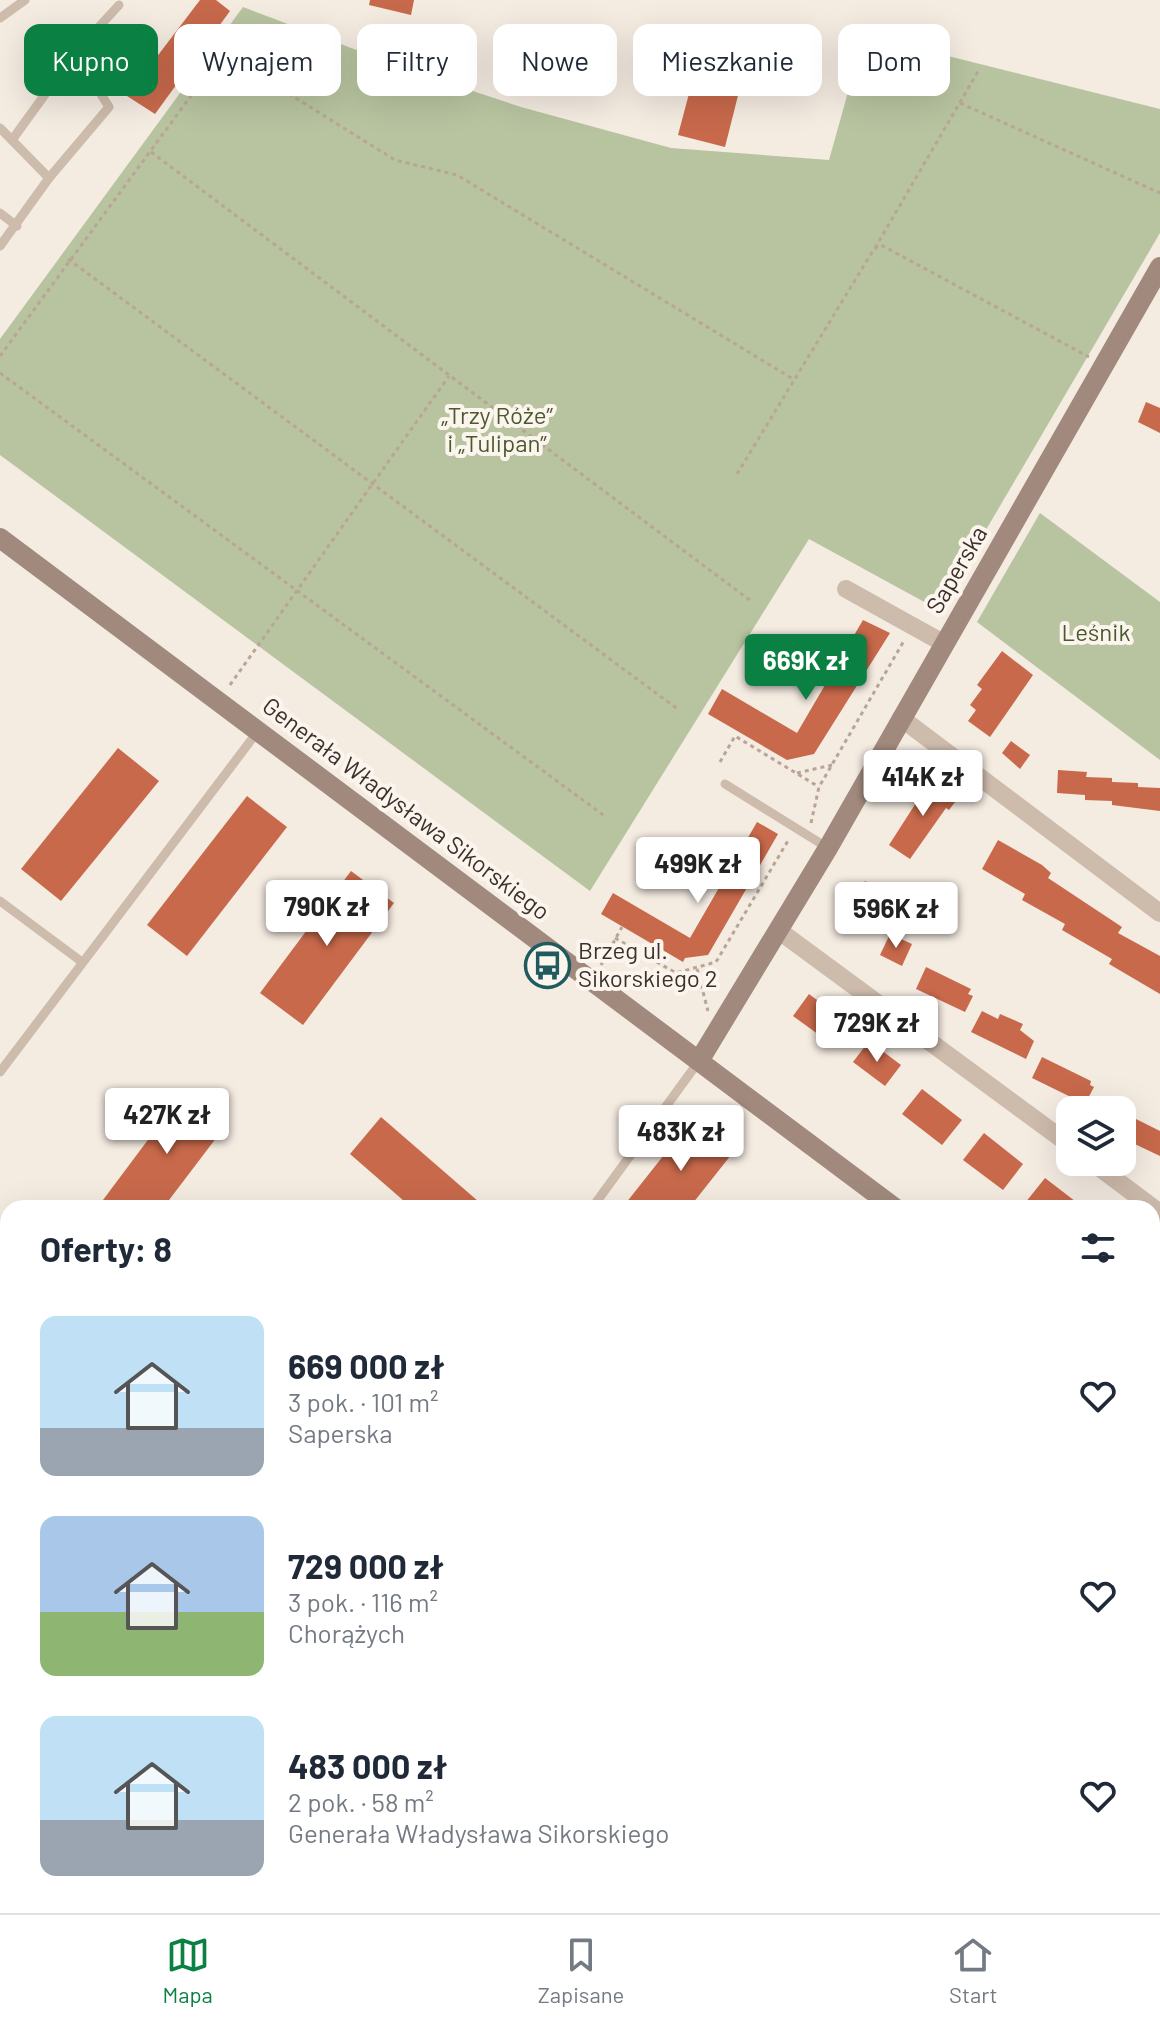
<!DOCTYPE html>
<html lang="pl">
<head>
<meta charset="utf-8">
<style>
  :root { --surface:#fff; --page:#f6f6f7; --text:#1f2937; --muted:#747a83; --line:#e0e1e3; --accent:#0b8043 }
  body { margin:0; font-family:Barlow,sans-serif; background:var(--page); color:var(--text); height:100vh; display:flex; flex-direction:column; font-size:30px; white-space:nowrap }
  * { box-sizing:border-box; margin:0 }
  p { font-size:26px; color:var(--muted) }
  .icon { flex:none; width:44px; height:44px; fill:none; stroke:currentColor; stroke-width:2; stroke-linecap:round; stroke-linejoin:round }
  .map { position:relative; flex:1; overflow:hidden }
  .details { position:absolute; left:0px; top:1200px; width:1160px; height:714px; display:flex; flex-direction:column; background:var(--surface); border-radius:24px 24px 0 0; box-shadow:0 8px 32px #0002 }
  .details>* { flex:none }
  .top-card { position:absolute; left:24px; top:24px; width:1112px; height:72px; display:flex; gap:16px }
  .fabs { position:absolute; left:1056px; top:1096px; display:grid; gap:16px }
  .fabs a { display:grid; place-items:center; width:80px; height:80px; border-radius:16px; background:var(--surface); box-shadow:0 8px 32px #0002; font-size:40px }
  .price { position:absolute; translate:-50% -68px; padding:0 18px; border-radius:8px; background:#fff; color:#222; font-size:26px; line-height:52px; filter:drop-shadow(0 2px 4px #0008) }
  .price::after { content:''; position:absolute; left:50%; top:48px; width:24px; height:18px; margin-left:-12px; background:inherit; clip-path:polygon(0 0,100% 0,50% 100%) }
  .price.selected { background:var(--accent); color:#fff }
  ul { padding:0; list-style:none }
  li { display:flex; align-items:center; gap:24px; height:200px; padding:0 40px }
  li span { display:grid; place-items:center; flex:none; width:224px; height:160px; border-radius:16px; color:#555 }
  li>.icon { margin-inline-start:auto }
  span .icon { width:96px; height:96px; fill:#fffc; stroke-width:1 }
  li b { font-size:34px }
  h2 { display:flex; justify-content:space-between; align-items:center; height:96px; padding:0 40px; font-size:34px }
  .pill { padding:0 28px; border-radius:16px; background:var(--surface); box-shadow:0 8px 32px #0002; font-size:28px; line-height:72px }
  .pill.selected { background:var(--accent); color:#fff }
  .menu { display:flex; justify-content:space-around; align-items:center; height:112px; border-top:2px solid var(--line); background:var(--surface); font-size:22px; color:var(--muted) }
  .menu a { display:grid; justify-items:center; gap:4px }
  .menu .selected { color:var(--accent) }
  .map>svg:first-child { display:block }
</style>
</head>
<body>
<div class="map">
<svg width="1160" height="1913" viewBox="0 0 1160 1913">
  <rect width="100%" height="100%" fill="#f4ebe1"/>
  <!-- green -->
  <g fill="#b8c4a0">
    <polygon points="243,7 412,71 521,107 671,148 829,160 864,35 1160,109 1160,233 939,610 809,539 590,891 0,455 0,339"/>
    <polygon points="1040,513 1160,602 1160,760 977,622"/>
  </g>
  <!-- water -->
  <polygon fill="#7fb0b2" points="902,1906 976,1906 991,1913 896,1913"/>
  <!-- building -->
  <g fill="#c8694b">
    <polygon points="200,0 216,0 230,11 155,114 127,96"/>
    <polygon points="370,0 414,0 411,15 369,5"/>
    <polygon points="699,56 745,68 725,147 678,135"/>
    <polygon points="1146,402 1160,408 1160,433 1138,422"/>
    <polygon points="863,620 890,633 814,754 787,760 708,714 722,689 797,733"/>
    <polygon points="1002,651 1033,675 990,737 968,721 976,710 970,705 982,689 977,685"/>
    <polygon points="1011,741 1030,755 1020,769 1002,753"/>
    <polygon points="118,748 159,781 61,901 21,869"/>
    <polygon points="1058,770 1087,772 1086,777 1112,778 1112,782 1138,783 1138,787 1160,788 1160,811 1112,805 1112,801 1085,800 1085,795 1057,793"/>
    <polygon points="932,778 958,798 949,810 946,808 910,859 889,845"/>
    <polygon points="247,796 287,827 187,956 147,925"/>
    <polygon points="757,822 778,834 708,955 685,958 683,962 601,914 613,893 690,938"/>
    <polygon points="998,840 1042,865 1051,873 1048,878 1122,927 1118,933 1160,956 1160,994 1109,964 1112,959 1062,930 1065,924 1022,900 1025,894 982,869"/>
    <polygon points="351,871 394,903 303,1025 260,993"/>
    <polygon points="865,881 895,900 882,921 869,913 860,929 842,918"/>
    <polygon points="890,934 912,944 902,966 880,955"/>
    <polygon points="926,967 971,989 968,994 973,996 965,1012 916,989"/>
    <polygon points="809,994 842,1019 826,1040 793,1016"/>
    <polygon points="982,1011 998,1019 1000,1014 1023,1024 1020,1030 1034,1041 1026,1059 971,1032"/>
    <polygon points="869,1041 901,1065 885,1086 853,1062"/>
    <polygon points="1042,1057 1091,1081 1090,1085 1094,1087 1085,1104 1032,1078"/>
    <polygon points="186,1089 229,1121 163,1208 97,1208"/>
    <polygon points="922,1089 962,1120 942,1145 902,1114"/>
    <polygon points="1122,1112 1160,1131 1160,1156 1122,1138"/>
    <polygon points="381,1117 486,1208 412,1208 350,1154"/>
    <polygon points="690,1122 731,1155 689,1208 622,1208"/>
    <polygon points="984,1133 1023,1164 1003,1190 963,1160"/>
    <polygon points="1045,1178 1084,1208 1021,1208"/>
  </g>
  <g fill="none" stroke-linecap="round" stroke-linejoin="round">
    <!-- path -->
    <g stroke="#b9a596" stroke-width="3" stroke-dasharray="4 4" stroke-linecap="butt">
      <polyline points="960,103 1160,193"/>
      <polyline points="151,152 751,601"/>
      <polyline points="875,248 980,68"/>
      <polyline points="68,259 679,710"/>
      <polyline points="0,356 207,74 246,67 395,160 457,175 793,379"/>
      <polyline points="0,373 606,817"/>
      <polyline points="737,474 874,249 881,245 1089,357"/>
      <polyline points="230,685 449,376"/>
      <polyline points="720,762 735,736 819,787"/>
      <polyline points="797,773 832,765"/>
      <polyline points="811,823 819,787 905,639"/>
      <polyline points="615,938 676,973 716,962 789,839"/>
      <polyline points="601,965 622,927"/>
      <polyline points="697,969 708,1011"/>
      <polyline points="383,1906 392,1913"/>
      <polyline points="1137,1906 1150,1913"/>
      <polyline points="742,1913 745,1906"/>
    </g>
    <!-- lane -->
    <g stroke="#cdbbac" stroke-width="9">
      <polyline points="0,18 25,0"/>
      <polyline points="0,128 49,178 0,246"/>
      <polyline points="12,140 75,53"/>
      <polyline points="49,178 109,107 75,53 119,5"/>
      <polyline points="0,213 17,226"/>
      <polyline points="725,784 828,848"/>
      <polyline points="0,901 82,962"/>
      <polyline points="0,1072 258,731"/>
      <polyline points="592,1208 699,1061"/>
    </g>
    <!-- street -->
    <g stroke="#cdbbac" stroke-width="18">
      <polyline points="846,589 945,644"/>
      <polyline points="901,718 1160,913"/>
      <polyline points="778,930 1070,1145"/>
      <polyline points="1092,1162 1160,1213"/>
    </g>
    <!-- secondary -->
    <g stroke="#a18a7d" stroke-width="20">
      <polyline points="0,538 895,1208"/>
      <polyline points="699,1061 828,848 1160,267"/>
      <polyline points="1152,1400 1160,1406"/>
    </g>
  </g>
  <!-- icons -->
  <defs>
    <symbol id="bus-ring" viewBox="-11 -11 22 22"><circle r="9.5" fill="#fbf5ee" stroke="#1f5a5e" stroke-width="1.5"/><path d="M-5-6H5V4H4V6H2V4H-2V6H-4V4H-5ZM-3.5-4V0h7V-4ZM-3.5 1.2v1.5H-2V1.2ZM2 1.2v1.5H3.5V1.2Z" fill="#1f5a5e"/></symbol>
  </defs>
  <g fill-rule="evenodd">
    <use href="#bus-ring" x="522" y="940" width="51" height="51"/>
  </g>
  <g text-anchor="middle" stroke-width="8" stroke-linejoin="round" paint-order="stroke">
    <!-- park labels -->
    <g font-size="24" fill="#4a5a2e" stroke="#fbf5ee">
      <text x="497" y="424">„Trzy Róże”<tspan x="497" dy="28">i „Tulipan”</tspan></text>
      <text x="1096" y="641">Leśnik</text>
    </g>
    <!-- street labels -->
    <g font-size="24" fill="#3b302b" stroke="#fbf5ee">
      <text transform="translate(957 570) rotate(-60)" y="8">Saperska</text>
      <text transform="translate(406 809) rotate(37)" y="8">Generała Władysława Sikorskiego</text>
    </g>
    <!-- poi labels -->
    <g font-size="24" fill="#3b302b" stroke="#fbf5ee" text-anchor="start">
      <text x="578" y="959">Brzeg ul.<tspan x="578" dy="28">Sikorskiego 2</tspan></text>
    </g>
  </g>
</svg>
<div class="fabs">
<a><svg class="icon" aria-label="layers" viewBox="0 0 24 24"><path d="M12 4l9 5-9 5-9-5zM3 14l9 5 9-5"/></svg></a>
</div>
<b class="price selected" style="left:806px;top:702px">669K zł</b>
<b class="price" style="left:923px;top:818px">414K zł</b>
<b class="price" style="left:698px;top:905px">499K zł</b>
<b class="price" style="left:327px;top:948px">790K zł</b>
<b class="price" style="left:896px;top:950px">596K zł</b>
<b class="price" style="left:877px;top:1064px">729K zł</b>
<b class="price" style="left:167px;top:1156px">427K zł</b>
<b class="price" style="left:681px;top:1173px">483K zł</b>
<div class="top-card">
<a class="pill selected">Kupno</a>
<a class="pill">Wynajem</a>
<a class="pill">Filtry</a>
<a class="pill">Nowe</a>
<a class="pill">Mieszkanie</a>
<a class="pill">Dom</a>
</div>
<section class="details">
<h2>Oferty: 8<svg class="icon" aria-label="filters" viewBox="0 0 24 24"><path d="M4 7h16M4 17h16"/><circle cx="9" cy="7" r="2"/><circle cx="15" cy="17" r="2"/></svg></h2>
<ul>
<li><span style="background:linear-gradient(#bfe0f5 70%,#9aa5b1 0)"><svg class="icon" aria-label="home" viewBox="0 0 24 24"><path d="M3 11l9-7 9 7M6 9v11h12V9"/></svg></span><div><b>669 000 zł</b><p>3 pok. · 101 m²</p><p>Saperska</p></div><svg class="icon" aria-label="heart" viewBox="0 0 24 24"><path d="M12 20l-8-8c-3-5 5-10 8-4 3-6 11-1 8 4z"/></svg></li>
<li><span style="background:linear-gradient(#a9c7e8 60%,#8fb573 0)"><svg class="icon" aria-label="home" viewBox="0 0 24 24"><path d="M3 11l9-7 9 7M6 9v11h12V9"/></svg></span><div><b>729 000 zł</b><p>3 pok. · 116 m²</p><p>Chorążych</p></div><svg class="icon" aria-label="heart" viewBox="0 0 24 24"><path d="M12 20l-8-8c-3-5 5-10 8-4 3-6 11-1 8 4z"/></svg></li>
<li><span style="background:linear-gradient(#bfe0f5 65%,#9aa5b1 0)"><svg class="icon" aria-label="home" viewBox="0 0 24 24"><path d="M3 11l9-7 9 7M6 9v11h12V9"/></svg></span><div><b>483 000 zł</b><p>2 pok. · 58 m²</p><p>Generała Władysława Sikorskiego</p></div><svg class="icon" aria-label="heart" viewBox="0 0 24 24"><path d="M12 20l-8-8c-3-5 5-10 8-4 3-6 11-1 8 4z"/></svg></li>
</ul>
</section>
</div>
<nav class="menu">
<a class="selected"><svg class="icon" aria-label="map" viewBox="0 0 24 24"><path d="M3 6l6-2 6 2 6-2v14l-6 2-6-2-6 2zM9 4v14M15 6v14"/></svg>Mapa</a>
<a><svg class="icon" aria-label="saved" viewBox="0 0 24 24"><path d="M7 4h10v16l-5-4-5 4z"/></svg>Zapisane</a>
<a><svg class="icon" aria-label="home" viewBox="0 0 24 24"><path d="M3 11l9-7 9 7M6 9v11h12V9"/></svg>Start</a>
</nav>
</body>
</html>
